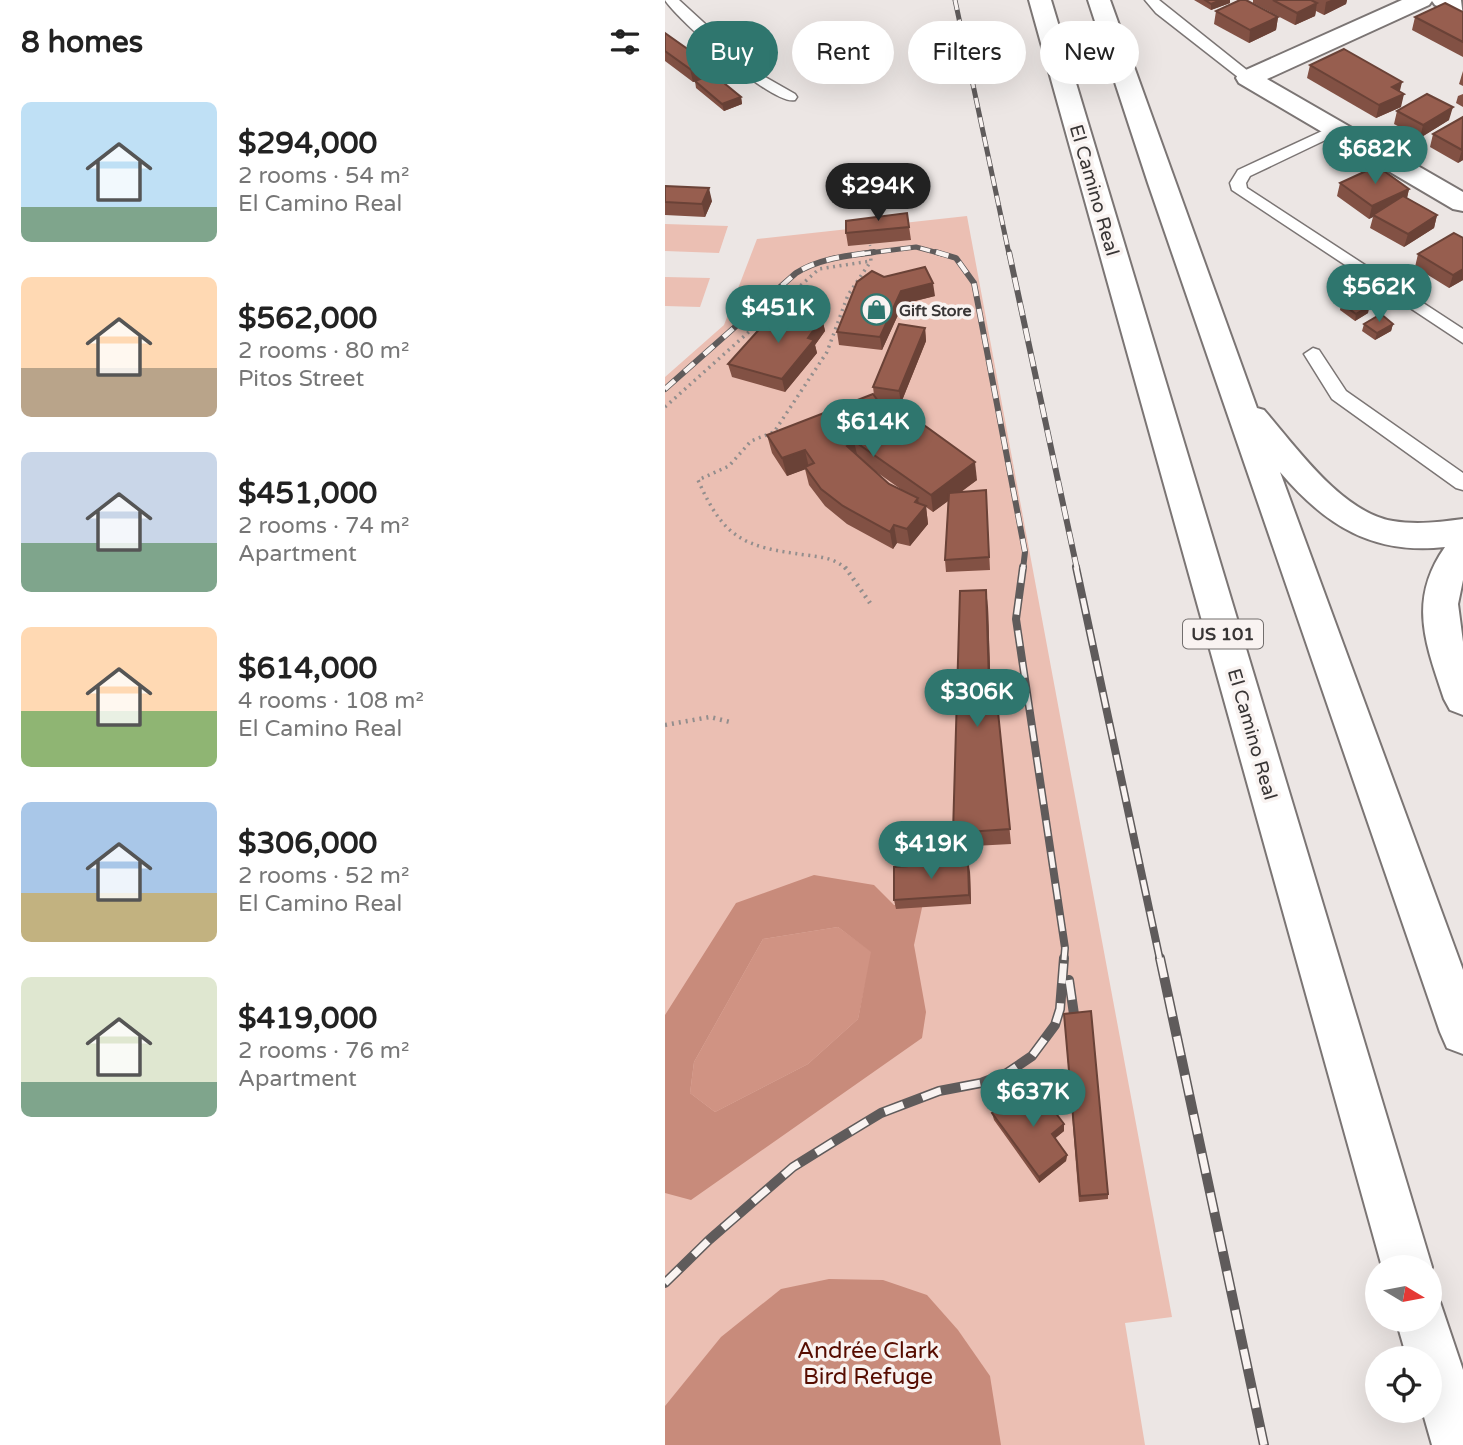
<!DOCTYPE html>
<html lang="en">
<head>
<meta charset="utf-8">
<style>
  :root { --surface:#fff; --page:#f6f6f6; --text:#222; --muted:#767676; --accent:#2f766e }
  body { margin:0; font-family:"Varela Round",sans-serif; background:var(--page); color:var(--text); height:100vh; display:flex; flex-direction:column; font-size:26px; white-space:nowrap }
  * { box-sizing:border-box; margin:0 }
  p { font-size:23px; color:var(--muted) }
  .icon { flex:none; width:38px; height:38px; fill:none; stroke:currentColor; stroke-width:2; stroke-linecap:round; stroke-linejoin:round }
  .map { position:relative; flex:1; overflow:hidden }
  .sheet { display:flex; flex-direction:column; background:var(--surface); width:665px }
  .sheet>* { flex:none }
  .hud { position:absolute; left:21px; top:21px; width:665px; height:63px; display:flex; gap:14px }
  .needle { width:46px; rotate:100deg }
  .tools { position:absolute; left:700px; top:1255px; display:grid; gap:14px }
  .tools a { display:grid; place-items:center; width:77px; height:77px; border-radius:50%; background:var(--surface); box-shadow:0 7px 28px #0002; font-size:35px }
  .price { position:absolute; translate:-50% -60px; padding:0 16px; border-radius:24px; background:var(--accent); color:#fff; font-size:23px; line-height:46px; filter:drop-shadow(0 2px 4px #0008) }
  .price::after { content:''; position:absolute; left:50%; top:42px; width:21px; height:16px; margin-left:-10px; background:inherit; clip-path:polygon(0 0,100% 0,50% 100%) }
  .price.active { background:#222; color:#fff }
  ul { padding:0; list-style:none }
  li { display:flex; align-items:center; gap:21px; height:175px; padding:0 21px }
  li span { display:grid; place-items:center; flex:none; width:196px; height:140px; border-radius:10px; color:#555 }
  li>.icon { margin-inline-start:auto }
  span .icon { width:84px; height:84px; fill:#fffc; stroke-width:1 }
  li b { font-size:30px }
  h2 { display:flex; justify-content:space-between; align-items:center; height:84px; padding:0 21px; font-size:30px }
  .pill { padding:0 24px; border-radius:32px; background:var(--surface); box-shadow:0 7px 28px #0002; font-size:24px; line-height:63px }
  .pill.active { background:var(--accent); color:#fff }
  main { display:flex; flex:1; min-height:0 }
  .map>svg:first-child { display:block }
</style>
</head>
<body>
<main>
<section class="sheet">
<h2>8 homes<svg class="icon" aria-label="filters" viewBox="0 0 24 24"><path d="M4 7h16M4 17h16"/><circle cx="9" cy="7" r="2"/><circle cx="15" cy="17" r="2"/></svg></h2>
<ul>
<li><span style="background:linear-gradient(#bfe0f5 75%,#7fa58c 0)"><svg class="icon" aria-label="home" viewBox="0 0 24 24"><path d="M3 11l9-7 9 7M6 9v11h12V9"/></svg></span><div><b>$294,000</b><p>2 rooms · 54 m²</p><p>El Camino Real</p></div></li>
<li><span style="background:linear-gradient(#ffd9b3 65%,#b9a48a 0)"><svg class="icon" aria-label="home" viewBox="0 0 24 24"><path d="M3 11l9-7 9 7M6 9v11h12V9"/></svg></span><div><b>$562,000</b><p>2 rooms · 80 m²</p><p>Pitos Street</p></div></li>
<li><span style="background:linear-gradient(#c9d6e8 65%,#7fa58c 0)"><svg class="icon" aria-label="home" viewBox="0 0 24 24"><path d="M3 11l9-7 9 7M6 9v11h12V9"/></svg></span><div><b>$451,000</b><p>2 rooms · 74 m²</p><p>Apartment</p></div></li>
<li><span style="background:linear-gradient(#ffd9b3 60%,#8fb573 0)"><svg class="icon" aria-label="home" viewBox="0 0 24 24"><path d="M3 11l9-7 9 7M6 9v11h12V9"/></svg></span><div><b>$614,000</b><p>4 rooms · 108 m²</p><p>El Camino Real</p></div></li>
<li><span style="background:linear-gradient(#a9c7e8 65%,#c2b280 0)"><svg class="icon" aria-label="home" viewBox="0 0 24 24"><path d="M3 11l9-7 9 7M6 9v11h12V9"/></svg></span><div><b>$306,000</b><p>2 rooms · 52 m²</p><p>El Camino Real</p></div></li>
<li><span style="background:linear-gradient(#dfe7d0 75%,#7fa58c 0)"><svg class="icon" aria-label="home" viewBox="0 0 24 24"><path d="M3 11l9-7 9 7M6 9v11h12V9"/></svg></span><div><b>$419,000</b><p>2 rooms · 76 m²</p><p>Apartment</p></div></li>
</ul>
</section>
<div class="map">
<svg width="798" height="1445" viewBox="0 0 798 1445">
  <rect width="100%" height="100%" fill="#ece6e4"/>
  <!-- green -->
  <g fill="#ebbfb3">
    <polygon points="302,216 507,1317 460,1323 480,1445 0,1445 0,377 59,325 92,239"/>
    <polygon points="0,224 63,226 54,253 0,251"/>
    <polygon points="0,277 45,278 35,307 0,306"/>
  </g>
  <!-- forest -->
  <polygon fill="#d09383" points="173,927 207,952 193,1019 143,1064 50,1112 25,1093 29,1062 98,939"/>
  <!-- water -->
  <g fill="#c88b7b" fill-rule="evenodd">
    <path d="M149 875 209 885 229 905 258 903 249 945 261 1012 257 1038 26 1200 0 1193V1015L71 903ZM173 927 206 952 193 1019 143 1064 50 1112 25 1093 29 1062 98 939Z"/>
    <polygon points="164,1279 218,1280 262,1295 293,1330 325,1376 336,1445 0,1445 0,1406 56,1337 116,1289"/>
  </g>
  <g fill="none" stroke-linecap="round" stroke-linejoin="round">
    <defs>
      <g id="lane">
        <path d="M0 0H14L95 74 130 94 132 97 130 100C108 106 13 20 0 0Z"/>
        <polygon points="480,0 494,0 588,75 590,78 588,81 578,81 491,13"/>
        <polygon points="670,125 675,127 678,130 675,133 585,176 581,183 582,188 798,329 798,343 567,190 565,183 573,170"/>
        <polygon points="648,348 654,350 681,391 798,473 798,490 791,488 667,399 639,354"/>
      </g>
      <polygon id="street" points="737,0 796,0 798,17 770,5 767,1 764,5 602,79 798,192 798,211 788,209 574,83 571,78 574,73"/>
      <g id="highway">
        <polygon points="364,0 386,0 767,1267 765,1273 765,1267 717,1267"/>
        <path d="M423 0H445L592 408 599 410C631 447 677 513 728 521 752 525 775 522 798 519V580L793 604 798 642V715L785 710 779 699C760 642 743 600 780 547 708 555 661 526 615 472L798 970V1054L782 1048 775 1032 483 183Z"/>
        <polygon points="765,1297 775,1302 798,1370 798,1445 767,1445 757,1410 765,1410 765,1358 742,1358 731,1320 765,1320"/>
      </g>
    </defs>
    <!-- lane casing -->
    <use href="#lane" stroke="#7b7574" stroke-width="3"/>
    <!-- street casing -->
    <use href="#street" stroke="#7b7574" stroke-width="4"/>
    <!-- highway casing -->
    <use href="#highway" stroke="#7b7574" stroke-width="4"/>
    <!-- path-far2 -->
    <polyline stroke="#938e8d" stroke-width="2.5" stroke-dasharray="1 3.5" stroke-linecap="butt" points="205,245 206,254"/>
    <!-- path-far1 -->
    <g stroke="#938e8d" stroke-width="3.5" stroke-dasharray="2 4.5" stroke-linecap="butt">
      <polyline points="0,407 154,269 206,261"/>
      <path d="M181 569C170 558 156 557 141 555 79 547 59 539 33 480L64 466 86 441 109 432 162 352 183 295 206 261 205 252"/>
    </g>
    <!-- path -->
    <g stroke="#938e8d" stroke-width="4.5" stroke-dasharray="2 5" stroke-linecap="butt">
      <polyline points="180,567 205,603"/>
      <polyline points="0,725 45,717 65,722"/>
    </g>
    <!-- lane -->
    <use href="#lane" fill="#fff" fill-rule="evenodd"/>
    <!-- street -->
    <use href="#street" fill="#fff" fill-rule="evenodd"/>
    <!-- highway -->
    <use href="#highway" fill="#fff" fill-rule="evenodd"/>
    <defs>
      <g id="rail-far3">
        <polyline points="290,0 344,254"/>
        <polyline points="196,254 251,247 277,254"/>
      </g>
      <g id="rail-far2">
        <polyline points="271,252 291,258 309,283 360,552 358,569"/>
        <polyline points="344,252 412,569"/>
        <path d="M0 389 131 273C155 258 182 256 209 252"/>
      </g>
      <g id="rail-far1">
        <polyline points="358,567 351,619 400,948 399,960"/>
        <polyline points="411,567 495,960"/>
      </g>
      <g id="rail">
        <polyline points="495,958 599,1445"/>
        <polyline points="404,980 410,1021"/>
        <polyline points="0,1283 44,1240 128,1167 173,1139 216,1113 274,1091 316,1083 342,1073 367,1056 390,1025 395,1009 399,958"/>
      </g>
    </defs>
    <!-- rail-far3 casing -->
    <use href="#rail-far3" stroke="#5f5b5b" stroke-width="5"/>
    <!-- rail-far2 casing -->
    <use href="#rail-far2" stroke="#5f5b5b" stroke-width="6"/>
    <!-- rail-far1 casing -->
    <use href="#rail-far1" stroke="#5f5b5b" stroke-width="8"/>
    <!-- rail casing -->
    <use href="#rail" stroke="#5f5b5b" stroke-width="10"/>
    <!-- rail-far3 -->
    <use href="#rail-far3" stroke="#f9f3f1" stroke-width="3.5" stroke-dasharray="10" stroke-linecap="butt"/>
    <!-- rail-far2 -->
    <use href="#rail-far2" stroke="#f9f3f1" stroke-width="4.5" stroke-dasharray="13" stroke-linecap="butt"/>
    <!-- rail-far1 -->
    <use href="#rail-far1" stroke="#f9f3f1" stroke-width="5" stroke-dasharray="16" stroke-linecap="butt"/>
    <!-- rail -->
    <use href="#rail" stroke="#f9f3f1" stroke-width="7" stroke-dasharray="20" stroke-linecap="butt"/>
  </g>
  <!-- wall -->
  <g fill="#825144" fill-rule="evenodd">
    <polygon points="529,0 565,0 565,3 546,10"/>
    <polygon points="588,0 682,0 681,4 659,15 651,11 650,16 630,25 588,3"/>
    <polygon points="551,11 613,17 611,30 584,43 549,24"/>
    <polygon points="798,12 798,57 747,30 750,17"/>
    <polygon points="0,33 44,75 76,97 77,104 59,111 31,88 30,81 28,82 0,61"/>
    <polygon points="645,65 735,92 736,107 711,118 642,78"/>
    <polygon points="798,71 798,86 794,84"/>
    <polygon points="798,94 798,107 791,103 793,96"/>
    <polygon points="732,111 784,120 755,138 729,124"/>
    <polygon points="798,117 798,160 793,163 765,147 768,134"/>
    <polygon points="675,183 744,189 742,198 772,215 769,228 739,247 705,228 708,217 704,219 672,196"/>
    <polygon points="0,186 47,201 40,217 0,215"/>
    <polygon points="242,213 246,240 183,246 181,233"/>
    <polygon points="753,254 798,280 784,288 750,267"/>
    <polygon points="219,277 270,296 238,304 217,350 174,345 172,332"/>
    <polygon points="676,303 704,307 703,313 690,321 675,310"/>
    <polygon points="157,318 160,331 150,345 152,353 120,392 67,377 63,364 108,326"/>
    <polygon points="699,324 728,324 726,331 710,340 697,331"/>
    <path d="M260 328 261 341 236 403 213 400 219 409 312 480 296 492 321 490 325 570 281 572 280 560 283 501 268 512 261 507 263 524 245 546 232 543 228 549 182 524 160 506 144 485 140 469 122 476 107 453 102 435 209 395 208 387ZM210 471 237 490 224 484Z"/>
    <polygon points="323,607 326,712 333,712 346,844 290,847 288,833"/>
    <polygon points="305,872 306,904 231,909 229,900"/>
    <polygon points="399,1014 443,1194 443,1199 414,1202"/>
    <polygon points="327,1113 399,1131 390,1138 402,1155 401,1161 374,1183 329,1120"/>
  </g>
  <!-- shaded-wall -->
  <g fill="#6a4237">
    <polygon points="556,0 565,0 565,3 546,10 546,4"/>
    <polygon points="666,0 682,0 681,4 659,15 661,2"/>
    <polygon points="652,3 650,16 630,25 632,13"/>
    <polygon points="613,17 611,30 584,43 585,30"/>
    <polygon points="41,62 44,75 28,82 25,69"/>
    <polygon points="737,82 734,95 727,87"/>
    <polygon points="739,94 736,107 711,118 714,105"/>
    <polygon points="76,97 77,104 59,111 57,104"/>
    <polygon points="788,107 784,120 755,138 758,125"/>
    <polygon points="798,149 798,160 793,163 797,150"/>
    <polygon points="44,188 47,201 40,217 37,204"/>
    <polygon points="744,189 741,202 708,215 708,217 704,219 707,206"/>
    <polygon points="772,215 769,228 739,247 743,234"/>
    <polygon points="798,269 798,280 784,288 788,275"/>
    <polygon points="268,283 270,296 238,304 217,350 215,337 236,291"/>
    <polygon points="704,307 703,313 690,321 691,314"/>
    <polygon points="157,318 160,331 150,345 152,353 120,392 117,379 143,338"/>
    <polygon points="728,324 726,331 710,340 712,333"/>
    <polygon points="260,328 261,341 236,403 234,391"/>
    <polygon points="189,441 193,459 182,446"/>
    <polygon points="140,450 144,468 122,476 117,458"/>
    <polygon points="310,462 312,480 268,512 266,495"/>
    <polygon points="253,498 255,513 261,506 263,524 245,546 242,529 250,502"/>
    <polygon points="229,525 232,543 228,549 225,532"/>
    <polygon points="321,590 323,607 327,728 325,712"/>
    <polygon points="303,862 305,872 306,904 304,895"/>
    <polygon points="399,1124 399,1131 387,1141 387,1134"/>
    <polygon points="402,1155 401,1161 374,1183 374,1177"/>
  </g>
  <!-- building -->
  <g fill="#975e4f" stroke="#6a4237" stroke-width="2">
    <polygon points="540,0 556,0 546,4"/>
    <polygon points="575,0 581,0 613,17 585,30 551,11"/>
    <polygon points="608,0 646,0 652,3 632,13"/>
    <polygon points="780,3 798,12 798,42 750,17"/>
    <polygon points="0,33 41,62 25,69 0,51"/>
    <polygon points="679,49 737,82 727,87 739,94 714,105 645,65"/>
    <polygon points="48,74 76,97 57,104 30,81"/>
    <polygon points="762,94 788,107 758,125 732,111"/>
    <polygon points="798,117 797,150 768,134"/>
    <polygon points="712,166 744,189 707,206 675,183"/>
    <polygon points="0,186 44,188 37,204 0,202"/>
    <polygon points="738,196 772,215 743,234 708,215"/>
    <polygon points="242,213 244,227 181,233 181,221"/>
    <polygon points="789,233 798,238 798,269 788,275 753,254"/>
    <polygon points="260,267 268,283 236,291 215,337 172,332 192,282 207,271 219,277"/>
    <polygon points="689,295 704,307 691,314 676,303"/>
    <polygon points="124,308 157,318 143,338 149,340 117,379 63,364 98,325 108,326"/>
    <polygon points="716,314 728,324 712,333 699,324"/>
    <polygon points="234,324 260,328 234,391 208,387"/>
    <polygon points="208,394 219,409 225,407 234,412 238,410 310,462 266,495 189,441 182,446 224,484 253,498 250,502 261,506 242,529 229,525 225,532 178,506 156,489 140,467 149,463 140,450 117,458 102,435"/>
    <polygon points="321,490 324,557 280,560 284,493"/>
    <polygon points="321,590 325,712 333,712 345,829 288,833 295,591"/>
    <polygon points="303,862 304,895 229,900 229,867"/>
    <polygon points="426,1011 443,1194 415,1196 399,1014"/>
    <polygon points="368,1083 399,1124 387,1134 402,1155 374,1177 327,1113"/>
  </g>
  <!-- icons -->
  <defs>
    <symbol id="shop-ring" viewBox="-11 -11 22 22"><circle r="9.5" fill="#f9f3f1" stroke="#2f766e" stroke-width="1.5"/><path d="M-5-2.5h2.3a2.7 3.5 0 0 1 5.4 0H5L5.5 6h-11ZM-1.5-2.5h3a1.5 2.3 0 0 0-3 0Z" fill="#2f766e"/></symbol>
  </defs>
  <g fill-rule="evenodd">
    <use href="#shop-ring" x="194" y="292" width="35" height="35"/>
  </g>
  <g text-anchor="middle" stroke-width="7" stroke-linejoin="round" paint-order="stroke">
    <!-- far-poi labels -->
    <g font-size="16" font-weight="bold" fill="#383535" stroke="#f9f3f1" text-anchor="start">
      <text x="234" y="316">Gift Store</text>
    </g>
    <!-- shield labels -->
    <rect fill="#f9f3f1" stroke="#726e6d" stroke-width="2" x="518" y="619.5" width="80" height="29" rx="5"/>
    <g font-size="18" font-weight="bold" fill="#383535">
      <text x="558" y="640">US 101</text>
    </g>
    <!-- street labels -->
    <g font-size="19" fill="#383535" stroke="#f9f3f1">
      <text transform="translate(430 190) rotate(74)" y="7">El Camino Real</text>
      <text transform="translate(588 734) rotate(74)" y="7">El Camino Real</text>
    </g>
    <!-- near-park labels -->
    <g font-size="23" fill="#560c00" stroke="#f9f3f1">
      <text x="203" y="1358">Andrée Clark<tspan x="203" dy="26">Bird Refuge</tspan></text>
    </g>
  </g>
</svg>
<div class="tools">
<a><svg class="needle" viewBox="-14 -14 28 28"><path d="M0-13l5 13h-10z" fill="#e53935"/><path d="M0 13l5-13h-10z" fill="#767676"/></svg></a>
<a><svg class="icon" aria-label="locate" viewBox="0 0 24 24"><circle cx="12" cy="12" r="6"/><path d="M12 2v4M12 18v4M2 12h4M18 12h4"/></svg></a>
</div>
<b class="price" style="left:710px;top:186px">$682K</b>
<b class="price active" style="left:213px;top:223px">$294K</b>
<b class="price" style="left:714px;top:324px">$562K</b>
<b class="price" style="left:113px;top:345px">$451K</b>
<b class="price" style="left:208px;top:459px">$614K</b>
<b class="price" style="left:312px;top:729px">$306K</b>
<b class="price" style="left:266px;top:881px">$419K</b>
<b class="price" style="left:368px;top:1129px">$637K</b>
<div class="hud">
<a class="pill active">Buy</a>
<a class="pill">Rent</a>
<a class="pill">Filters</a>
<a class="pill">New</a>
</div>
</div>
</main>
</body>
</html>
